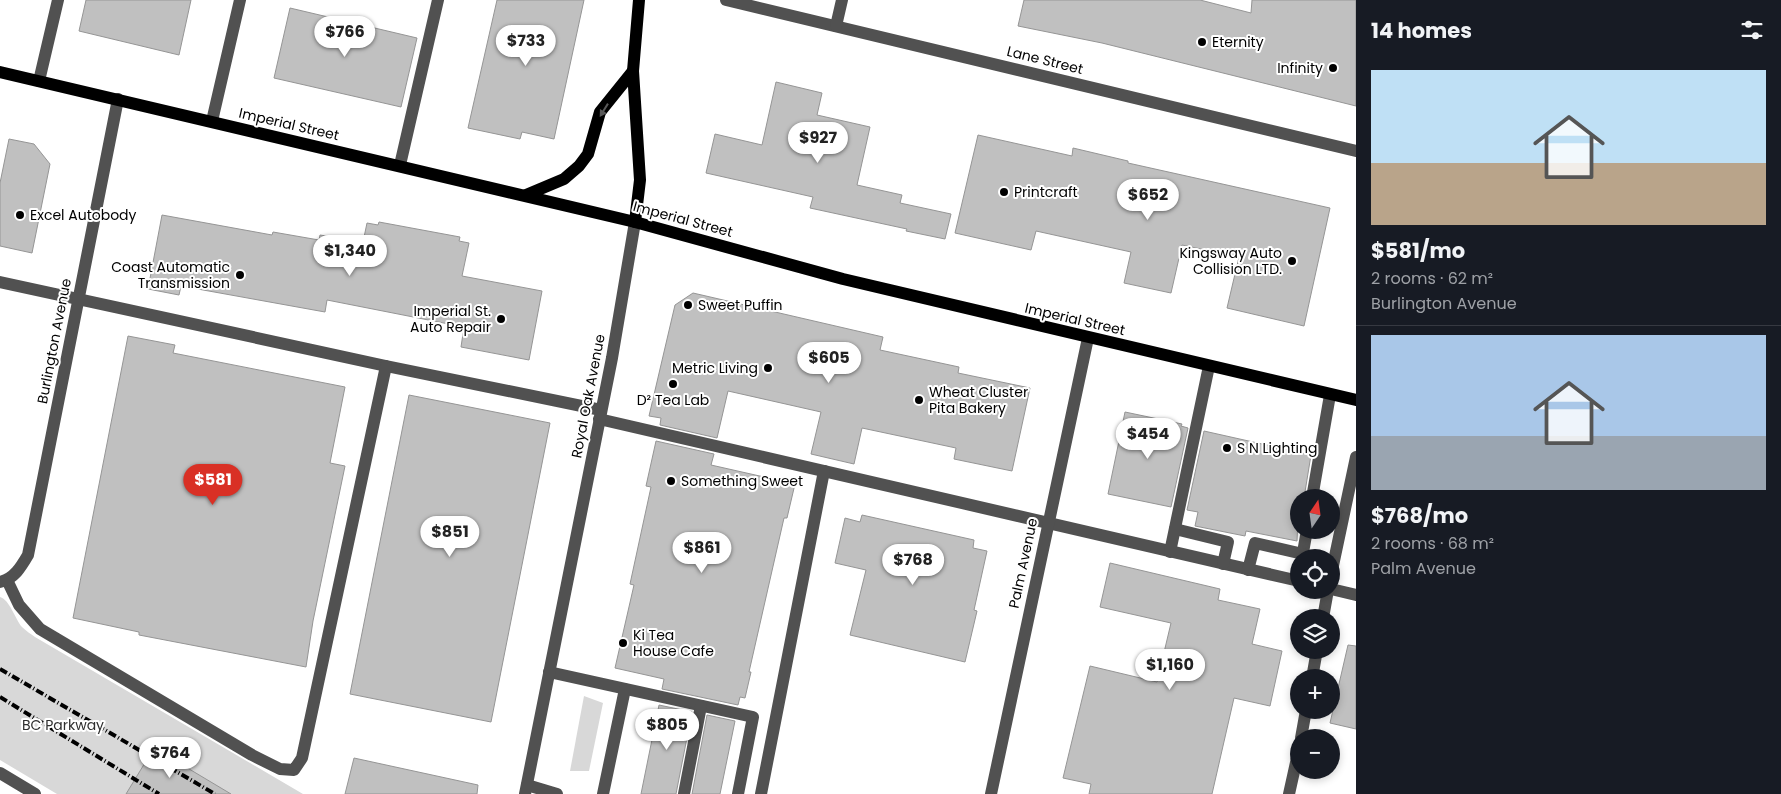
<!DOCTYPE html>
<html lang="en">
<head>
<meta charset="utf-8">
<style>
  :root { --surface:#171b24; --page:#20242c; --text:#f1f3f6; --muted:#9ea1a6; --line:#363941; --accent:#d93025 }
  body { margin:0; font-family:Poppins,sans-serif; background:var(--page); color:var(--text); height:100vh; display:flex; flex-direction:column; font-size:19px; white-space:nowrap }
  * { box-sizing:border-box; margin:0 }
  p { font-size:16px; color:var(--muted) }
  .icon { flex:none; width:28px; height:28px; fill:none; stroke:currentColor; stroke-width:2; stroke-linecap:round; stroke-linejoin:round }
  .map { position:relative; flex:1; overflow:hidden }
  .details { display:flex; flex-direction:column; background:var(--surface); width:425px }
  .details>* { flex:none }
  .needle { width:32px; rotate:13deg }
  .fabs { position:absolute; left:1290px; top:489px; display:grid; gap:10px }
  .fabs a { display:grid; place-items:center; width:50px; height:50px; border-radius:50%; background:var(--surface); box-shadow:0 2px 8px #0003; font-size:25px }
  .price { position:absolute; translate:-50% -42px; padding:0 11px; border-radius:18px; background:#fff; color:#222; font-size:16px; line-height:32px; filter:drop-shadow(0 1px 2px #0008) }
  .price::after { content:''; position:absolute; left:50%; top:30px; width:15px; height:11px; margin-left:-8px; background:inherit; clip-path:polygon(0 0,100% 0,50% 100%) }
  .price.on { background:var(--accent); color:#fff }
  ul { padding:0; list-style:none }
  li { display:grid; align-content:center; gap:10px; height:265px; padding:0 15px }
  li+li { border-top:1px solid var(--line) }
  li span { display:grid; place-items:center; height:155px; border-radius:0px; color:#555 }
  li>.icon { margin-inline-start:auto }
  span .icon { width:90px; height:90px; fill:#fffc; stroke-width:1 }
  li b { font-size:21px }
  h2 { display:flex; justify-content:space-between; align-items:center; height:60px; padding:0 15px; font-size:21px }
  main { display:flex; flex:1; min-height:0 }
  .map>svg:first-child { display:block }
</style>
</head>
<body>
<main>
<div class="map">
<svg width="1356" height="794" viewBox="0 0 1356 794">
  <rect width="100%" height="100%" fill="#fff"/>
  <!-- green -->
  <g fill="#d8d8d8">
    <path d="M0 597C10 600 15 619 22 627 26 631 31 634 35 637L303 794H57L0 760Z"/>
    <polygon points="584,696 603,703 589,771 570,771"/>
  </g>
  <!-- building -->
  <g fill="#c0c0c0" stroke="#959595">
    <polygon points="86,0 191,0 179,55 79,31"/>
    <polygon points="497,0 584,0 554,139 522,132 520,139 468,128"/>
    <polygon points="1024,0 1200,0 1251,13 1252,0 1356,0 1356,106 1102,43 1018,26"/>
    <polygon points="290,8 417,38 401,107 274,78"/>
    <polygon points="776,82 822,93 817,115 870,127 857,185 902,195 900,203 951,214 945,239 906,231 907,229 810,208 813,197 706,173 715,134 762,145"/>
    <polygon points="978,135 1072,156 1073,148 1128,161 1128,163 1330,208 1304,326 1227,308 1239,257 1182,245 1171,293 1124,283 1131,252 1036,231 1031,250 955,233"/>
    <polygon points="9,139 34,144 50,164 32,253 0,246 0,183"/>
    <polygon points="162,215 272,235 273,232 319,240 320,235 363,242 367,223 378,225 379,222 460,237 459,241 469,243 462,276 542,291 529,360 461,347 464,327 327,300 325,312 181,286 179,295 148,289"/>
    <polygon points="693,293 883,337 880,350 959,367 958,373 1030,388 1012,471 954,459 956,448 862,428 854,464 811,454 821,412 728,391 717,438 660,425 661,418 649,416 675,305"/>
    <polygon points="128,336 175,345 173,353 345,387 330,463 345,466 313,621 306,667 139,635 139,632 73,618"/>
    <polygon points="409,395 550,423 491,722 350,694"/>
    <polygon points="1125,412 1182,424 1181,426 1188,428 1171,507 1108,494"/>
    <polygon points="1204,431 1311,455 1304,498 1299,498 1297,541 1246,531 1245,536 1195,526 1198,512 1187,510"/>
    <polygon points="656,441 714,454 711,465 795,484 787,518 784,518 749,672 751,672 745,698 740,697 738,705 662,689 664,679 615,668 634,585 630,584 651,487 646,486"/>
    <polygon points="862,515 974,540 973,548 987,551 974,610 977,611 965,662 850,635 866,570 835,563 845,518 860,522"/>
    <polygon points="1110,563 1220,589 1218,600 1260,609 1252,644 1282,651 1270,706 1234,698 1212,794 1089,794 1091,784 1063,778 1090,666 1157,682 1171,623 1100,607"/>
    <polygon points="1348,645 1356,646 1356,729 1330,723"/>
    <polygon points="659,705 692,712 676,794 641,794"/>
    <polygon points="707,715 735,721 720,794 692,794"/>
    <polygon points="154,748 231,794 126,794"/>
    <polygon points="354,758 478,785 477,794 345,794"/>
  </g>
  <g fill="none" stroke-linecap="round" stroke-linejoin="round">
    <!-- minor -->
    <g stroke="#515151" stroke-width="12">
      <polyline points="726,0 1356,151"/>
      <polyline points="836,26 842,0"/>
      <polyline points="39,81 58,0"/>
      <polyline points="212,121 240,0"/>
      <polyline points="400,165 438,0"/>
      <polyline points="0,282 386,366 601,410"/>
      <polyline points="599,419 1299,581"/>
      <polyline points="1312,498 1330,395"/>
      <polyline points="1175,529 1228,542 1223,564"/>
      <polyline points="1170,552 1209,366"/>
      <polyline points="1302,558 1307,530"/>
      <polyline points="1248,570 1255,543 1303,554"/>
      <polyline points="1331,575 1356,457"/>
      <polyline points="7,580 19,605 40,629 252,755 280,769 294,770 302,758 386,366"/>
      <path d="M0 582C14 579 21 567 28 555L118 99"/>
      <polyline points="1331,589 1356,595"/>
      <polyline points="1323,618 1328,590"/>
      <polyline points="549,672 753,717 738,794"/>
      <polyline points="1312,678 1317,650"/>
      <polyline points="1301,738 1306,710"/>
      <polyline points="0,773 35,794"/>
      <polyline points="527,785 557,794"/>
      <polyline points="525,794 612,358 635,222"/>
      <polyline points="603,794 625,689"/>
      <polyline points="684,794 701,706"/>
      <polyline points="761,794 824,471"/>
      <polyline points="991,794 1088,338"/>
      <polyline points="1289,794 1299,749"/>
    </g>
    <!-- major -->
    <g stroke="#000" stroke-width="12">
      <polyline points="0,72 635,222 843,279 1356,400"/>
      <polyline points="526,195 564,179 579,166 588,154 600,112 633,71"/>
      <polyline points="635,222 640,180 633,71 639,0"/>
    </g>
    <!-- rail -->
    <g stroke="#000" stroke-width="4" stroke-dasharray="8 2.5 1 2.5" stroke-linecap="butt">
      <polyline points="0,669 215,794"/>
      <polyline points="0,697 159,794"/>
    </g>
  </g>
  <!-- one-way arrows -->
  <defs><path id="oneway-solid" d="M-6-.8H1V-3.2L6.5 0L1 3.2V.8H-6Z" transform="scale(1.25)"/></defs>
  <use fill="#595959" href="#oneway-solid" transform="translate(604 110) rotate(122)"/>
  <!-- markers -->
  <g fill="#000" stroke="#fff" stroke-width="2">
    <circle cx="1202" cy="42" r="5"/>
    <circle cx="1333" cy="68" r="5"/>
    <circle cx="1004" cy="192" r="5"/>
    <circle cx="20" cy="215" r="5"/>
    <circle cx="1292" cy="261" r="5"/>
    <circle cx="240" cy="275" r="5"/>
    <circle cx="688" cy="305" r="5"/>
    <circle cx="501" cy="319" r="5"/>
    <circle cx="768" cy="368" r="5"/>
    <circle cx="673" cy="384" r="5"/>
    <circle cx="919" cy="400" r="5"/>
    <circle cx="1227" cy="448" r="5"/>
    <circle cx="671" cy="481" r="5"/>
    <circle cx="623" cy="643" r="5"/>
  </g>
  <g text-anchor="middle" stroke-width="4" stroke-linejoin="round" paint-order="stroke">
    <!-- poi labels -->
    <g font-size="14" fill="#000" stroke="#fff" text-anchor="start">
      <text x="1212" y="47">Eternity</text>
      <text x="1323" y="73" text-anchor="end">Infinity</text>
      <text x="1014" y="197">Printcraft</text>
      <text x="30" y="220">Excel Autobody</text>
      <text x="1282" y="258" text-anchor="end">Kingsway Auto<tspan x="1282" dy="16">Collision LTD.</tspan></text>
      <text x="230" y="272" text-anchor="end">Coast Automatic<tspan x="230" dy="16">Transmission</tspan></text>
      <text x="698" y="310">Sweet Puffin</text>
      <text x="491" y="316" text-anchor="end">Imperial St.<tspan x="491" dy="16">Auto Repair</tspan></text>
      <text x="758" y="373" text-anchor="end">Metric Living</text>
      <text x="929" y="397">Wheat Cluster<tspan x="929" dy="16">Pita Bakery</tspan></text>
      <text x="673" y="405" text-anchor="middle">D² Tea Lab</text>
      <text x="1237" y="453">S N Lighting</text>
      <text x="681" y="486">Something Sweet</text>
      <text x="633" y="640">Ki Tea<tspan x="633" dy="16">House Cafe</tspan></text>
    </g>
    <!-- street labels -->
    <g font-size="14" fill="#000" stroke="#fff">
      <text transform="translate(1045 60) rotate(14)" y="5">Lane Street</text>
      <text transform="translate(289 124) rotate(13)" y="5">Imperial Street</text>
      <text transform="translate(683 219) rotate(15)" y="5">Imperial Street</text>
      <text transform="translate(1075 319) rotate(13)" y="5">Imperial Street</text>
      <text transform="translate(54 341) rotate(-79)" y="5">Burlington Avenue</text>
      <text transform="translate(588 396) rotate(-79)" y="5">Royal Oak Avenue</text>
      <text transform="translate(1023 563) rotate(-78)" y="5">Palm Avenue</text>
    </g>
    <!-- park labels -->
    <g font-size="14" fill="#2f2f2f" stroke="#fff">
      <text x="63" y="730">BC Parkway</text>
    </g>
  </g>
</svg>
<div class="fabs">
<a><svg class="needle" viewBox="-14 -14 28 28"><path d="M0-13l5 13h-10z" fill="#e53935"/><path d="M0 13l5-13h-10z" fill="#9ea1a6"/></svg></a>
<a><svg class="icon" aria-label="locate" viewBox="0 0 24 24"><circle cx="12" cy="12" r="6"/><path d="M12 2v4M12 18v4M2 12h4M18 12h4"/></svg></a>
<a><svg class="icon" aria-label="layers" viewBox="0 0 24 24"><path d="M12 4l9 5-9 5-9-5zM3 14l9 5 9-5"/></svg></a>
<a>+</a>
<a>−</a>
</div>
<b class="price" style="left:345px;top:58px">$766</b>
<b class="price" style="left:526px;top:67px">$733</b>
<b class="price" style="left:818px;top:164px">$927</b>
<b class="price" style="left:1148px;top:221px">$652</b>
<b class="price" style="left:350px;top:277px">$1,340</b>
<b class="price" style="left:829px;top:384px">$605</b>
<b class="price" style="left:1148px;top:460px">$454</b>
<b class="price on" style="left:213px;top:506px">$581</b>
<b class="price" style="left:450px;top:558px">$851</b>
<b class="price" style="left:702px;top:574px">$861</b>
<b class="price" style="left:913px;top:586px">$768</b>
<b class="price" style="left:1170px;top:691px">$1,160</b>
<b class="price" style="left:667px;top:751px">$805</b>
<b class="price" style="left:170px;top:779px">$764</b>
</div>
<section class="details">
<h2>14 homes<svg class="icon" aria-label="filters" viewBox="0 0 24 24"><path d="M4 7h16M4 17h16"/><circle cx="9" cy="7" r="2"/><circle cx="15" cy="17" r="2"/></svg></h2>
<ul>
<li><span style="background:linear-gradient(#bfe0f5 60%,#b9a48a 0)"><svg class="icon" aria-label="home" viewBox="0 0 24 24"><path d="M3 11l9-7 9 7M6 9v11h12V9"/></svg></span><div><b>$581/mo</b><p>2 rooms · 62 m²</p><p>Burlington Avenue</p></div></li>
<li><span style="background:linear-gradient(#a9c7e8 65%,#9aa5b1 0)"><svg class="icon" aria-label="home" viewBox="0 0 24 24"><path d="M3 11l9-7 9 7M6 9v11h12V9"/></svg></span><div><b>$768/mo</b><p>2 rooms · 68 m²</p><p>Palm Avenue</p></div></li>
</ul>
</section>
</main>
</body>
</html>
